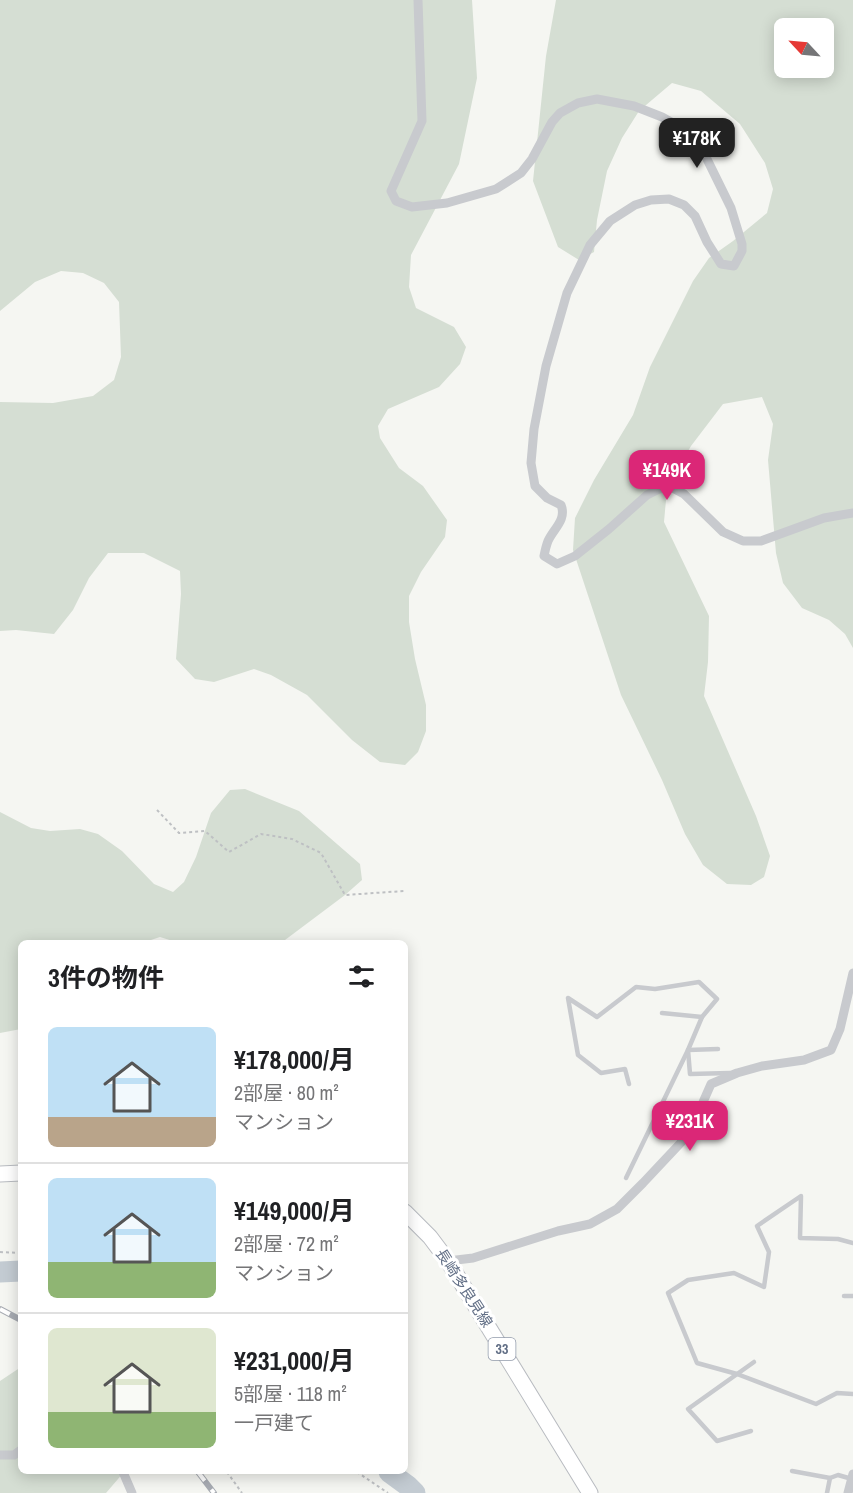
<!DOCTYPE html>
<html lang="ja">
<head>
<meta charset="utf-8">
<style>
  :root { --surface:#fff; --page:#f6f6f6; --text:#202124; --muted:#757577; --line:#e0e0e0; --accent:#db2777 }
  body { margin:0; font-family:"Archivo Narrow","Noto Sans JP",sans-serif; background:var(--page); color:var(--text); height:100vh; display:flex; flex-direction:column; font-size:22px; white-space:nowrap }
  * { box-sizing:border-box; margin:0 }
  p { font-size:20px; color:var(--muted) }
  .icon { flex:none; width:33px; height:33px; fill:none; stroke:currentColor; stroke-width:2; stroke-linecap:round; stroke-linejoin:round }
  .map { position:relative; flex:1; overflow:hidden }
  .panel { position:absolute; left:18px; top:940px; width:390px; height:534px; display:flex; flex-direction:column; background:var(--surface); border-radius:9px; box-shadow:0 3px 15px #0003 }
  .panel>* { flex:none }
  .needle { width:39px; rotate:296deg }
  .buttons { position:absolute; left:774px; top:18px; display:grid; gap:12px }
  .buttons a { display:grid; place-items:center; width:60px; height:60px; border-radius:9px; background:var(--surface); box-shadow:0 3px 15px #0003; font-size:30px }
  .price { position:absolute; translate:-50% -51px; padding:0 14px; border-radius:12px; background:var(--accent); color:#fff; font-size:20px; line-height:39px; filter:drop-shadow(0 2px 3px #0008) }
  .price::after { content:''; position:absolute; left:50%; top:36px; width:18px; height:14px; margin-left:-9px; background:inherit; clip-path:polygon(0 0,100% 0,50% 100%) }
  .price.current { background:#222; color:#fff }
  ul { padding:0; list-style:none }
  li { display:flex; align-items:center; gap:18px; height:150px; padding:0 30px }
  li+li { border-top:2px solid var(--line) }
  li span { display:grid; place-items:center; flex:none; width:168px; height:120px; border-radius:9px; color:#555 }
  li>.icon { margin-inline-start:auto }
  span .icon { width:72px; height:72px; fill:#fffc; stroke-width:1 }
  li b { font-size:26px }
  h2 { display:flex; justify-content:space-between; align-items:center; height:72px; padding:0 30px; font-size:26px }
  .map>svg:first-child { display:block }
</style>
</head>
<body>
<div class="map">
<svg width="853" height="1493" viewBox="0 0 853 1493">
  <rect width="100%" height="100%" fill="#f5f6f2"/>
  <!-- green -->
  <g fill="#d5ded3" fill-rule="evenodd">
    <polygon points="0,0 472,0 477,78 459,164 411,255 409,287 416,308 454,327 466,347 460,364 439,387 388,409 378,426 380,438 399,468 423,486 447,520 445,537 421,572 409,596 409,622 415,659 426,705 426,731 418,752 405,765 380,762 352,740 307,695 271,675 254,669 214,682 195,679 176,659 181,594 180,571 144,553 108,553 89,578 73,610 54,634 16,630 0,631 0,402 53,403 93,396 114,380 121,357 119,302 104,283 83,273 61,271 35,282 0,311"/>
    <path d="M556 0H853V648L845 634 829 620 802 608 783 583 776 553 768 460 773 424 762 397 723 404 691 446 673 477 666 500 664 522 709 616 708 662 704 696 756 816 770 856 764 877 751 885 727 884 703 865 685 834 662 780 621 695 573 550 575 518 594 480 633 415 650 367 693 281 709 258 733 241 767 213 773 189 765 163 740 124 701 91 672 83 639 111 622 138 607 171 597 220 594 252 579 260 558 247 533 181 546 56ZM784 28H824V68H784Z"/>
    <polygon points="245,789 299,811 360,864 362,880 345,895 281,943 179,943 160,937 148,941 148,943 21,944 21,1029 0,1033 0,812 31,828 50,831 80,829 98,834 122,851 154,884 173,892 184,882 196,857 211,813 230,790"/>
    <polygon points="21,1367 21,1472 124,1472 106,1493 0,1493 0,1381"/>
  </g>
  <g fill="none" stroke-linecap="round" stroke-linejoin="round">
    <!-- river -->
    <g stroke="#c3cbd2" stroke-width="21">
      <polyline points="0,1272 21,1271"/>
      <polyline points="389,1472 408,1486 415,1493"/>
    </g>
    <defs>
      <g id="primary">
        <polyline points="0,1174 21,1173"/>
        <polyline points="405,1212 430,1237 448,1261 590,1493"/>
      </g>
    </defs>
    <!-- primary casing -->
    <use href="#primary" stroke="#b8bbc0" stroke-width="17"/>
    <!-- path -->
    <g stroke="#bec0c3" stroke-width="2" stroke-dasharray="3 3" stroke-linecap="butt">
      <polyline points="157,810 179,833 205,831 229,852 261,834 292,839 321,853 345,895 404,891"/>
      <polyline points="0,1252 21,1253"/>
      <polyline points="227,1472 242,1493"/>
      <polyline points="357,1472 388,1493"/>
    </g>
    <!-- lane -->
    <g stroke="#c8cace" stroke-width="4.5">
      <polyline points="662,1013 702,1017 688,1050 690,1074 730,1073"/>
      <polyline points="629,1084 625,1069 601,1073 578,1055 568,998 597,1017 636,987 655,989 699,982 717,999 702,1017"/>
      <polyline points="626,1178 688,1050 718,1049"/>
      <polyline points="853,1243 838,1239 800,1238 801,1196 757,1226 769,1252 764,1287 734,1273 688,1280 668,1293 697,1363 737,1374 816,1404 837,1393 853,1394"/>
      <polyline points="844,1296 853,1296"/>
      <polyline points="751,1431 717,1441 688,1409 754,1362"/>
      <polyline points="792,1471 830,1478"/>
      <polyline points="827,1493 830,1478 838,1475 852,1479"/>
    </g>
    <!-- street -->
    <g stroke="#c8cace" stroke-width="9">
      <path d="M418 0 422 121 391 191 396 201 412 207 447 203 496 189 521 173 532 159 552 122 560 113 578 103 597 99 634 106 662 117 680 127 705 155 731 208 742 244V251L734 266 721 264 707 242 695 216 684 205 669 199 651 200 635 205 610 221 590 245 567 293 546 366 534 429 531 463 535 486 547 498 561 505C567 520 553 529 548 541 546 546 545 551 544 556L557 564 575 556 609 529 647 495 659 489 671 487 684 494 723 532 743 541H761L824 518 853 513"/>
      <polyline points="448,1261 473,1258 558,1231 590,1224 617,1209 643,1183 689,1134 711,1084 737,1073 762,1066 804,1060 831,1050 840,1029 853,973"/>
      <polyline points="0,1455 14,1455 21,1450"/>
      <polyline points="123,1472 132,1493"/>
      <polyline points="848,1493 853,1474"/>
    </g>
    <!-- primary -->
    <use href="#primary" stroke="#fff" stroke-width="15"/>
    <defs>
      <g id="rail">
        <polyline points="0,1309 21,1320"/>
        <polyline points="198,1472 214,1493"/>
      </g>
    </defs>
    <!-- rail casing -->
    <use href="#rail" stroke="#a7abb2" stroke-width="6"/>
    <!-- rail -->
    <use href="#rail" stroke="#fff" stroke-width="4" stroke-dasharray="11" stroke-linecap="butt"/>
  </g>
  <g text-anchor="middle" stroke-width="6" stroke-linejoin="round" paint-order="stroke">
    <!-- shield labels -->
    <rect fill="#fff" stroke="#919aaa" stroke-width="1.5" x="488.5" y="1338" width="27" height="22" rx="4.5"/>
    <g font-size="14" font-weight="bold" fill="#626f86">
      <text x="502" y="1354">33</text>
    </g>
    <!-- street labels -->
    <g font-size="15" fill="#626f86" stroke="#fff">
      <text transform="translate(464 1288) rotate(57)" y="5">長崎多良見線</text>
    </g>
  </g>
</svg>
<div class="buttons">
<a><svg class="needle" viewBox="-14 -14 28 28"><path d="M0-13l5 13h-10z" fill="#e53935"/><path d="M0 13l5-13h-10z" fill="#757577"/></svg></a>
</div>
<b class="price current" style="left:697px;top:169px">¥178K</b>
<b class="price" style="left:667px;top:501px">¥149K</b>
<b class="price" style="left:690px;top:1152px">¥231K</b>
<section class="panel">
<h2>3件の物件<svg class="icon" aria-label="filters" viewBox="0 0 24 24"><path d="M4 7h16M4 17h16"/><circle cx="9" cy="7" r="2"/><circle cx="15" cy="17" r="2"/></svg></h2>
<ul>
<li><span style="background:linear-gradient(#bfe0f5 75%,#b9a48a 0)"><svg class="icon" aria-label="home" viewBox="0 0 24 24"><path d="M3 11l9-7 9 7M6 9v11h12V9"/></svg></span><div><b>¥178,000/月</b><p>2部屋 · 80 m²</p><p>マンション</p></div></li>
<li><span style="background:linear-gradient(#bfe0f5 70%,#8fb573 0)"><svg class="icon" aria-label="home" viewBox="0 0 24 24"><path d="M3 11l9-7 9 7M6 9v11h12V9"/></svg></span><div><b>¥149,000/月</b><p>2部屋 · 72 m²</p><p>マンション</p></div></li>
<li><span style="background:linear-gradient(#dfe7d0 70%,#8fb573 0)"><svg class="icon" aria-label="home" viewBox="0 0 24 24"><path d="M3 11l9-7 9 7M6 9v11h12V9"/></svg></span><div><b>¥231,000/月</b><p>5部屋 · 118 m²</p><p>一戸建て</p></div></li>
</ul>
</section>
</div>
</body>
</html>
